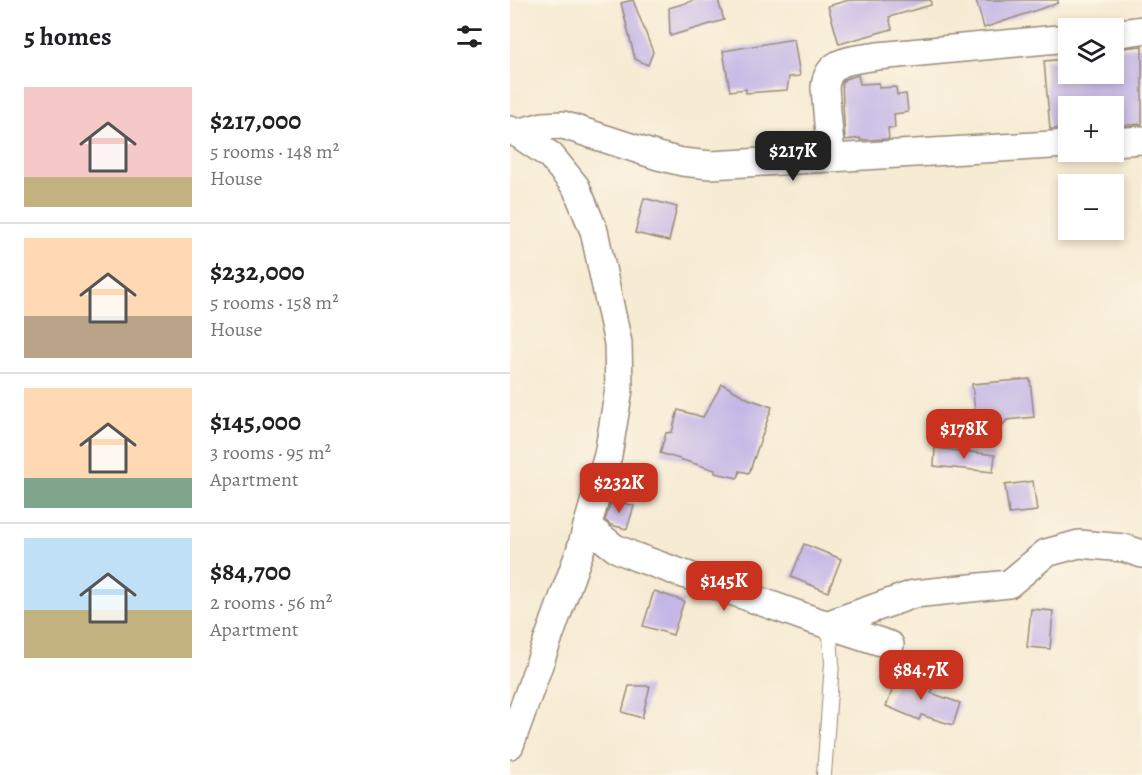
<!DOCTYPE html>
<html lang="en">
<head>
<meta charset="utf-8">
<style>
  :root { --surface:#fff; --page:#f2f2f2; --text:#202124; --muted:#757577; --line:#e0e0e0; --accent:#c8321e }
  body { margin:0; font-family:Alegreya,serif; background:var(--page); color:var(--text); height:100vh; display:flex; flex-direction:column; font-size:22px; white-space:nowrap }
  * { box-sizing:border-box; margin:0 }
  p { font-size:20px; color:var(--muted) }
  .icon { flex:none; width:33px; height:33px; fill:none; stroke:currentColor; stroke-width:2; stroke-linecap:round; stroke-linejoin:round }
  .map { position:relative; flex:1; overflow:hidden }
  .side { display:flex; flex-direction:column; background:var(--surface); width:510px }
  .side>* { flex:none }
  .buttons { position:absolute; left:548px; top:18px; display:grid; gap:12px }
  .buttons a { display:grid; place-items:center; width:66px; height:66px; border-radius:0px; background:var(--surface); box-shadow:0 3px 9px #0003; font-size:30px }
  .price { position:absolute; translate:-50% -51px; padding:0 14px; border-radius:12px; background:var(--accent); color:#fff; font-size:20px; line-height:39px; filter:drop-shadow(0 2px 3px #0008) }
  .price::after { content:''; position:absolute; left:50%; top:36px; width:18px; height:14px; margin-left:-9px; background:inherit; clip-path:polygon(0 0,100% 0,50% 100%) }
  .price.active { background:#222; color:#fff }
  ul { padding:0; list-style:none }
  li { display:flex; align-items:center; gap:18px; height:150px; padding:0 24px }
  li+li { border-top:2px solid var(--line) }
  li span { display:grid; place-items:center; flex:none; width:168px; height:120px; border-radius:0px; color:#555 }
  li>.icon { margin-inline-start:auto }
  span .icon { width:72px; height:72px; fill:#fffc; stroke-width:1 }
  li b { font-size:26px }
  h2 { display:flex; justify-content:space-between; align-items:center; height:72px; padding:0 24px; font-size:26px }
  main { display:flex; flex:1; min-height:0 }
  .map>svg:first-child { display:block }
</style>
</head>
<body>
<main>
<section class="side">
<h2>5 homes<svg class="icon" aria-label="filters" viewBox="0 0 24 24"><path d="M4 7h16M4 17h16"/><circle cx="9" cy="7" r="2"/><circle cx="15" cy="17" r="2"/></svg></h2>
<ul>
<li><span style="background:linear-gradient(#f6c9c9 75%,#c2b280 0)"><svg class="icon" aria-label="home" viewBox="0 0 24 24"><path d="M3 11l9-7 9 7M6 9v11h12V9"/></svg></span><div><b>$217,000</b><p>5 rooms · 148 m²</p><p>House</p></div></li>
<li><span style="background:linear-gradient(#ffd9b3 65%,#b9a48a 0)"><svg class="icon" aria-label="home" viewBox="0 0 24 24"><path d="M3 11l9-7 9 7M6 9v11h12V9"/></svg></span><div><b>$232,000</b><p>5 rooms · 158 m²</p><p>House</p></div></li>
<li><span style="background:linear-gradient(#ffd9b3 75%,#7fa58c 0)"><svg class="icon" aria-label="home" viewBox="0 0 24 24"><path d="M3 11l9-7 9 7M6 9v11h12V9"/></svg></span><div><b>$145,000</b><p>3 rooms · 95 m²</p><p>Apartment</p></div></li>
<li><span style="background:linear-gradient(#bfe0f5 60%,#c2b280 0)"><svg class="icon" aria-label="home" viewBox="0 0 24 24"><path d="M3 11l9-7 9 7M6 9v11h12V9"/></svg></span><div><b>$84,700</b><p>2 rooms · 56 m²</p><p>Apartment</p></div></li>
</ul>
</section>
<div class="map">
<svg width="632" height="775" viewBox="0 0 632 775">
  <rect width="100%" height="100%" fill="#fcf5e5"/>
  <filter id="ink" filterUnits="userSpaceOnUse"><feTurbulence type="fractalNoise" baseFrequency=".0167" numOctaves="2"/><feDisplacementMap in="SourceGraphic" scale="12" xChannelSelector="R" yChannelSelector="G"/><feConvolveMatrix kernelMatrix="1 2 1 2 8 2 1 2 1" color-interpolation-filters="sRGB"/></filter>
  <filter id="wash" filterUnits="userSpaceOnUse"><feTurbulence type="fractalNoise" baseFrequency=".008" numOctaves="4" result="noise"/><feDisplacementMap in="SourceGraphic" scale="24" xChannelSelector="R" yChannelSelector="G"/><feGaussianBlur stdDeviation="1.35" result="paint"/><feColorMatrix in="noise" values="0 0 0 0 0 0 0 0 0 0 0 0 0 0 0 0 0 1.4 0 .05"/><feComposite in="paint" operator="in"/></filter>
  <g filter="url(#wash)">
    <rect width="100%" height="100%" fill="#f6ebd3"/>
    <g id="blocks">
      <!-- building -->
      <g fill="#c4b6e6">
        <polygon points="123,0 143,52 138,65 125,59 111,3"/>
        <polygon points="185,0 208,0 214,20 160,36 159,8"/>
        <polygon points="339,0 421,0 421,5 379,17 382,29 329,44 318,6"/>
        <polygon points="466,0 548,0 548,3 474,28"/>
        <polygon points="284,39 290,76 279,77 277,90 236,93 236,89 220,91 213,51"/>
        <polygon points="632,46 632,124 603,126 603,106 558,106 558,128 540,129 534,61 556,59 557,74 603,74 603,49"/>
        <polygon points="348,75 350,84 369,83 369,88 386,87 387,95 396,94 398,112 384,114 385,128 378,128 379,139 350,140 350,138 335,140 332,83 335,79"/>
        <polygon points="134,198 167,207 159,241 125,233"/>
        <polygon points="520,379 524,417 497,420 492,426 467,429 462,384"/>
        <polygon points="212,384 239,399 262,407 239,473 230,471 228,478 205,473 205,470 150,453 156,433 162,432 168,410 193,417"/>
        <polygon points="425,448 485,455 483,472 424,466"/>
        <polygon points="523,481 527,511 499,514 495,485"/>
        <polygon points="102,499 124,506 117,529 101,525 95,520"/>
        <polygon points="294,544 331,559 318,592 281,577"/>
        <polygon points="144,591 174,601 163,635 133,626"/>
        <polygon points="521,609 543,611 540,649 517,647"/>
        <polygon points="389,674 423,688 421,693 450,703 443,725 411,715 409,720 376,706"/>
        <polygon points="119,686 140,686 132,718 112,712"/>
      </g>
    </g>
  </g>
  <g filter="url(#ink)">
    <use href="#blocks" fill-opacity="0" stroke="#988a78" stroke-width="1.5"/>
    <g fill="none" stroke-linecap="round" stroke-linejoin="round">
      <defs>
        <polyline id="service" points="314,775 322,663 319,624"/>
        <g id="minor">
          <polyline points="603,34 632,30"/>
          <polyline points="0,130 7,133 41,156 66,187 84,231 108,343 109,389 98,455 70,551 0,745"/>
          <polyline points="7,133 33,126 53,125 148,156 172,162 201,165 558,144"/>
          <polyline points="603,142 632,140"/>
          <path d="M321 158 315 88C317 58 344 60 368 56L558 38"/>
          <polyline points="77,526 105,548 126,557 300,619 380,645"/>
          <polyline points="319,624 404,594 499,584 536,553 569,544 614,548 632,554"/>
        </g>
      </defs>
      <!-- service casing -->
      <use href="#service" stroke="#988a78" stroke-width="16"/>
      <!-- minor casing -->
      <use href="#minor" stroke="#988a78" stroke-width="30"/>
      <!-- service -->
      <use href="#service" stroke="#fff" stroke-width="14"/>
      <!-- minor -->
      <use href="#minor" stroke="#fff" stroke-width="27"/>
    </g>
  </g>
</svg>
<div class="buttons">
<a><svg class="icon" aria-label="layers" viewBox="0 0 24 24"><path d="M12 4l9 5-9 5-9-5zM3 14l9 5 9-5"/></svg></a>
<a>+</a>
<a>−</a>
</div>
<b class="price active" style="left:283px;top:182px">$217K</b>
<b class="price" style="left:454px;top:460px">$178K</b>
<b class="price" style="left:109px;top:514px">$232K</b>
<b class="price" style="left:214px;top:612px">$145K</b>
<b class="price" style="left:411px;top:701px">$84.7K</b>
</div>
</main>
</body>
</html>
